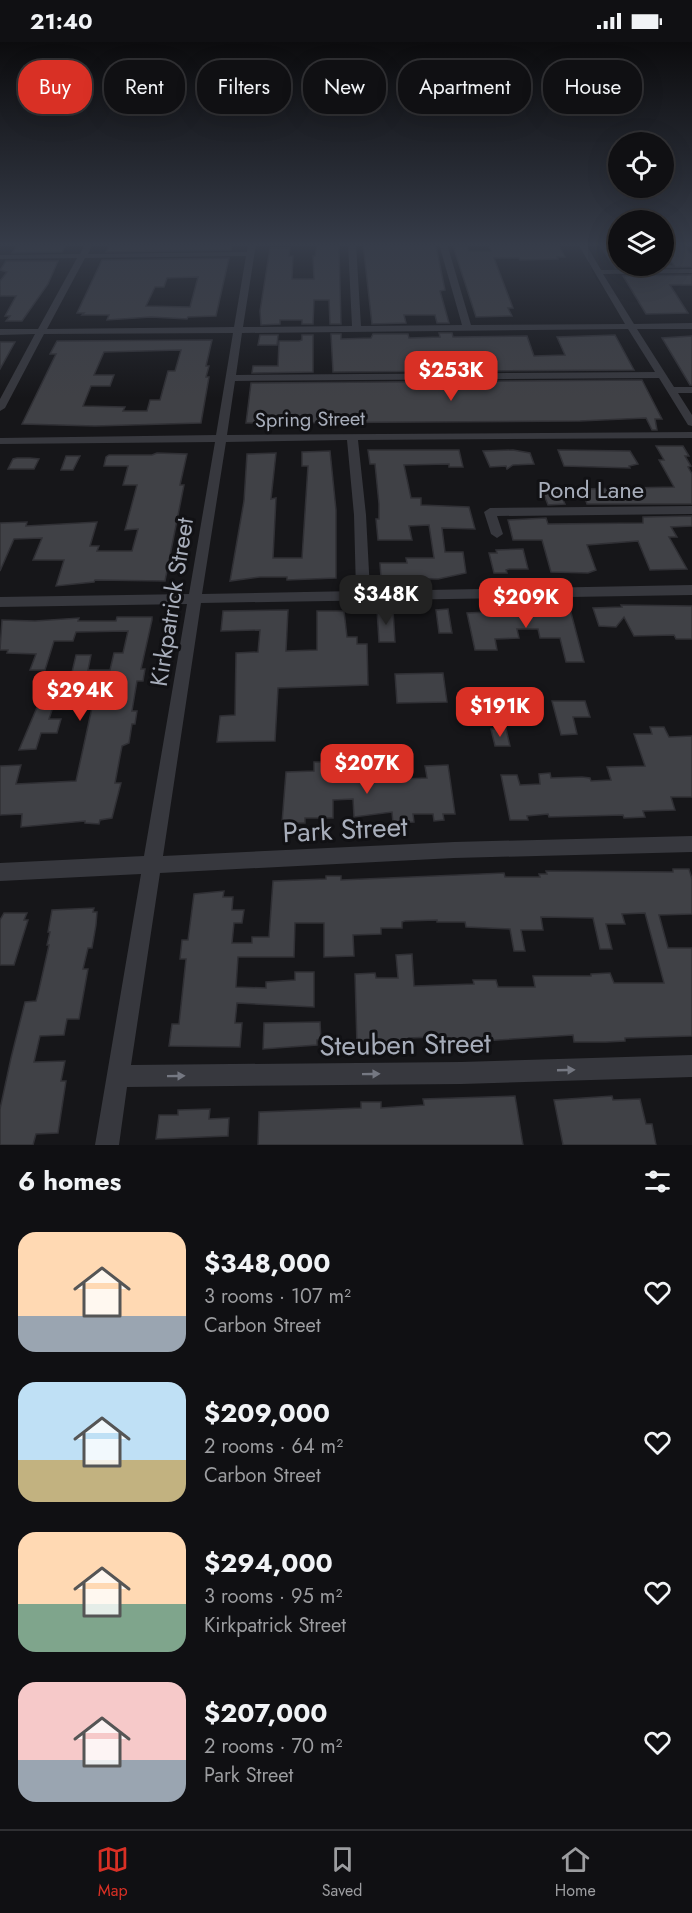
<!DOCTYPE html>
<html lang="en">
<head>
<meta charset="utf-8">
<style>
  :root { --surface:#101013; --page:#1e1e21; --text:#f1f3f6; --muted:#9c9da0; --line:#303033; --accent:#d93025 }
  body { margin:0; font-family:Jost,sans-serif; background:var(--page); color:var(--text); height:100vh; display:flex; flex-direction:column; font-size:22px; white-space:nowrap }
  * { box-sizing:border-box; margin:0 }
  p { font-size:20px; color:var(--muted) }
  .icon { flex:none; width:33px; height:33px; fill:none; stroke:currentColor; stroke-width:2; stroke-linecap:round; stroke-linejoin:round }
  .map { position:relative; height:1103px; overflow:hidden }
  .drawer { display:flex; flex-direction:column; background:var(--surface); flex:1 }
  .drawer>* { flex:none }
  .banner { position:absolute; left:18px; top:18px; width:657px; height:54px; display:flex; gap:12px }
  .buttons { position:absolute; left:608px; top:90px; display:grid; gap:12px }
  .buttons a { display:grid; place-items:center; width:66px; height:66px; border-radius:50%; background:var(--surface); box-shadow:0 6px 24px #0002,0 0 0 2px var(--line); font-size:30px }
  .price { position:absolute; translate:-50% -51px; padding:0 14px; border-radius:12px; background:var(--accent); color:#fff; font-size:20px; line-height:39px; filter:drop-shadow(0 2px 3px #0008) }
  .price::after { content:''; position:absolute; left:50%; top:36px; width:18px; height:14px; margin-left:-9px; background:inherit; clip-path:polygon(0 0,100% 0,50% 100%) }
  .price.active { background:#222; color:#fff }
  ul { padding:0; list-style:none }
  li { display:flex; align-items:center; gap:18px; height:150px; padding:0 18px }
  li span { display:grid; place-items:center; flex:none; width:168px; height:120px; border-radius:18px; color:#555 }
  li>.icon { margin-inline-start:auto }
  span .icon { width:72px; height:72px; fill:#fffc; stroke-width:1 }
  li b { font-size:26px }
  h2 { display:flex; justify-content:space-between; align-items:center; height:72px; padding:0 18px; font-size:26px }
  .pill { padding:0 21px; border-radius:24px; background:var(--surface); box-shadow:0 6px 24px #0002,0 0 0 2px var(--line); font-size:21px; line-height:54px }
  .pill.active { background:var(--accent); color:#fff }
  .status { display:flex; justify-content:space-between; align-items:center; height:42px; padding:0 30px; background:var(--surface); direction:ltr }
  .status svg { height:16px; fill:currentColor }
  .tab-bar { display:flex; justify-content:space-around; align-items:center; height:84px; border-top:2px solid var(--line); background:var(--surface); font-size:16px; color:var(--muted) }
  .tab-bar a { display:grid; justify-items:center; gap:3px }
  .tab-bar .active { color:var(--accent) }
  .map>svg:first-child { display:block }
</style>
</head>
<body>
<div class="status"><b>21:40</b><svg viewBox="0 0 49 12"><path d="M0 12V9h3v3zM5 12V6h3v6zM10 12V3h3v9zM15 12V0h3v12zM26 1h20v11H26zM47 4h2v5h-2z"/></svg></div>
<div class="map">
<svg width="692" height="1103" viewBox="0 0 692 1103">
  <rect width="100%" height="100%" fill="#161619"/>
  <!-- building -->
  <g fill="#404146" stroke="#303035" stroke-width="1.5" fill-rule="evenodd">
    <polygon points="18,202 31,203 67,202 62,210 12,211"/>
    <polygon points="110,202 232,202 231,208 106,210"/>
    <polygon points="337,202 339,205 341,282 330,282 329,258 314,258 313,282 302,282 302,278 280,278 280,282 261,283 260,269 270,206 290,206 289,214 293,214 292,237 314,237 313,214 315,214 317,203"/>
    <polygon points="363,202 431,202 436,204 445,248 440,249 449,281 437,281 435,273 404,273 406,281 372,282"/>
    <polygon points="488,202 558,202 565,215 557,215 558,217 520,218 519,216 494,216 513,266 508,266 512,274 476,275 453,204 467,204 469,209 491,209"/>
    <polygon points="598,202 614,202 618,208 618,224 674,224 663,202 682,202 692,213 692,225 616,226"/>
    <path d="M229 216 216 274 188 275 187 277 151 275 107 278 109 273H82L84 271H77L102 218ZM198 235 190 265 146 264 155 245H164L167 236Z"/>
    <polygon points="6,219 58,219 48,242 22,279 6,279 10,274 5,274 16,254 0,254 0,239 7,230 0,228"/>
    <polygon points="692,233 692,243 670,243 688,271 646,272 623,234"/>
    <polygon points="439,291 452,291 453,295 456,295 527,294 534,314 565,313 557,295 615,293 634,328 333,330 331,292 341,292 341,297 371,296 373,292 408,292 409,296 440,295"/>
    <polygon points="260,293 278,293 277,303 258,303"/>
    <polygon points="302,293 313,293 313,330 252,331 253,324 278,324 279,299 299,299 302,298"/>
    <polygon points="692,294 692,343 690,343 662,296"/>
    <path d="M212 298 206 324H209L206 335H209L201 381 95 384 22 382 56 312H50L57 299ZM181 308 175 329H168L160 358H150L147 369H123L125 365 83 364 91 344H110L114 333H94L104 310Z"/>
    <polygon points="0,300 15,300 0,327"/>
    <polygon points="642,338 662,377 655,377 657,388 652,388 646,376 580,379 246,381 251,341"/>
    <polygon points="656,404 683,404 689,414 685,414 691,424 688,425 692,432 692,462 587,462 582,447 674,445 659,418 664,418"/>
    <polygon points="368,408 459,408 463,425 449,425 449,422 404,423 411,456 421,456 421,463 469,465 475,487 442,486 445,510 463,510 466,531 438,537 381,536 380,521 407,521 406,516 434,516 429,483 409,484 412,498 378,498 376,477 379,477 379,462 375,422 370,422"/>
    <polygon points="513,408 530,411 534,422 513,423 507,427 506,424 490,425 483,409"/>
    <polygon points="558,408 630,409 638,422 629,424 630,426 564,424"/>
    <polygon points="330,409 336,468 336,536 287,538 287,535 260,535 230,539 244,459 247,412 276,411 271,457 276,456 273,516 302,516 308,424 302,424 302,410"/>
    <polygon points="157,411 187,412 180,443 184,443 165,539 95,538 94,540 56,544 64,518 33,518 42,496 14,497 0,529 0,481 27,480 26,484 97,480 90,504 99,504 97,509 132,509 138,487 125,488 137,443 123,443 128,424 104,424 106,415 109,413 152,413"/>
    <polygon points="66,414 80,414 73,428 61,428"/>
    <polygon points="17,416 30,416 39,417 34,427 8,427 13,417"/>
    <polygon points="559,449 565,462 548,463 543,450"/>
    <polygon points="692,474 692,484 671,485 677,495 669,495 687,527 650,528 638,499 587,503 596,528 588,531 551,530 542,498 513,498 508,478 546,476 548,482 643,481 643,475"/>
    <polygon points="523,507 528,527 509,527 506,528 507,531 494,531 489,511 497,511 496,508"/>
    <polygon points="621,563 692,564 692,597 676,597 674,593 634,594 624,575 616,585 599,584 593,566 622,565"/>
    <polygon points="532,566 570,567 584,620 566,620 560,596 540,596 538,587 517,587 519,596 495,597 497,608 475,608 467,571 533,568"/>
    <polygon points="448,567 452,591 439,591 436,568"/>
    <polygon points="288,568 286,609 317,608 317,569 344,569 347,595 357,595 357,602 367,602 368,643 278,646 275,699 217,700 220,674 235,673 236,611 258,610 260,588 221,589 223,569"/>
    <polygon points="377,568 393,568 395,600 379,600"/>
    <polygon points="117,575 152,575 152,578 141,627 145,627 143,639 137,639 132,669 137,669 135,682 132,682 129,701 122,704 115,741 121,741 112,776 100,778 99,782 85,781 85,779 21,785 22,772 0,773 0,724 21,723 16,742 76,739 98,638 70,639 76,613 91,613 88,628 110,628 114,611 123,611 128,589 76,590 73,599 54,599 45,628 30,628 36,612 7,611 8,608 0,608 2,578 35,579 79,576 78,579 116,579"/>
    <polygon points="443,631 447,660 397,661 395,632"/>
    <polygon points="41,656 56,656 49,677 61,677 57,691 41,691 36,707 19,708"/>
    <polygon points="552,659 585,659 590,675 573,675 577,692 561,693"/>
    <polygon points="650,685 664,685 669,695 692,694 692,755 671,755 675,768 643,769 645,775 624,776 623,773 549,775 548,772 527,774 528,778 510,778 501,733 517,733 520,743 540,742 539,732 550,731 551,736 582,735 590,736 591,739 611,738 607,725 645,724 634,692 652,692"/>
    <polygon points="491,687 506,687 510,704 495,704"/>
    <polygon points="314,720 330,720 330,732 379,732 380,738 427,736 425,724 448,723 455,772 443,772 444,778 434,779 433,772 413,772 414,780 393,781 392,770 354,775 353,757 333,758 333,776 305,776 305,781 282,781 286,730 314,729"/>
    <polygon points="673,827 689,827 692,837 692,872 659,873 668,906 692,906 692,994 625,996 625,999 606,1000 574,1000 573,993 451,1001 451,998 434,998 433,995 409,996 410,1003 357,1004 355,932 375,931 376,936 398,936 396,913 412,912 414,944 474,942 473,938 496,938 498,945 535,945 533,934 591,934 591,932 610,931 614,941 664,941 645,871 622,872 625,882 606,882 612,907 600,907 593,876 541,875 543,888 521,888 525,909 514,909 510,887 466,885 465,880 437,880 437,878 405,879 402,880 402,886 381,886 381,892 353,893 354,914 324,915 324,881 295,881 294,915 238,915 236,945 266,946 266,940 295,938 295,930 314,930 314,965 237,961 235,981 242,981 240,1005 169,1004 172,982 179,982 186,917 180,917 182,898 188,898 194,852 224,849 223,855 233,855 232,868 244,868 242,881 234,881 232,901 252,901 252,895 269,895 273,839 326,837 326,834 341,834 341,838 504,831 505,835 540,835 539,832 547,832 546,829 673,830"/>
    <polygon points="94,866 93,870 97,870 96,883 92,906 88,906 83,927 88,927 79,977 67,977 64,993 40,994 34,1020 65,1019 61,1039 66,1039 58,1091 36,1092 33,1103 0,1103 0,1067 11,1016 25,960 36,959 38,952 49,903 47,903 50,890 48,890 52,868"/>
    <polygon points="4,871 27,871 24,878 28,878 14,923 0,923 0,878"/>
    <polygon points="320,980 321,998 317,998 317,1003 263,1007 264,981"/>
    <polygon points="515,1054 523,1103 258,1103 259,1070 361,1066 361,1060 381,1060 381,1066 424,1063 423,1057"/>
    <polygon points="612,1054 613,1058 640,1057 646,1082 652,1082 656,1103 563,1103 554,1058"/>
    <polygon points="210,1067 209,1077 229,1076 228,1094 156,1097 159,1073 178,1073 178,1068"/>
  </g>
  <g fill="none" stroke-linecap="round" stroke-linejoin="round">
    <!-- minor -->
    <g fill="#37383e" fill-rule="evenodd">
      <path d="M85 202H93L88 212 247 210 248 202H256L243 285 352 284 348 202H356L361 284 462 283 439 202H447L471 283 625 282 578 202H586L601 228 692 227V231L603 232 634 282 692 281V287H637L674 345H692V351H678L692 373V384L688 383 659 336 235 339 227 393 692 390V396L358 398 366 473 370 549 692 543V553L201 561 163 814 454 800 692 794V810L454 816 160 831 131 1023 461 1020 692 1013V1035L461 1042 127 1045 119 1103H95L141 832 0 839V821L144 814 187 562 0 565V555L189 552 215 400 0 402V396L216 393 233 291 44 292 5 366 0 369V357L35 292 0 293V287H38L77 216 0 217V213L80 212ZM246 214 234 285 47 287 85 216ZM628 287 655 330 236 333 242 291ZM347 398 354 473 356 549 202 552 226 400Z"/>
      <polygon points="692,464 692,472 497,474 503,492 497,496 491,492 484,470 490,466"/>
    </g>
  </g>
  <!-- one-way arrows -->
  <defs><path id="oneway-solid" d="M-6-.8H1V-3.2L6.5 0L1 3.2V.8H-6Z" transform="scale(1.5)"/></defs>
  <g fill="#757882">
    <use href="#oneway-solid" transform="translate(566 1028) rotate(-2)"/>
    <use href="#oneway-solid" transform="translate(371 1032) rotate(-1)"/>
    <use href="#oneway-solid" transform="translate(176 1034) rotate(-1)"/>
  </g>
  <!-- sky -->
  <linearGradient id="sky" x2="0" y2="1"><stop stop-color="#0c0c0e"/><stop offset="0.57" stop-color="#363c49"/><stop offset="1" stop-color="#363c49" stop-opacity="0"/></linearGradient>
  <rect width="692" height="356" fill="url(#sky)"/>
  <g text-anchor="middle" stroke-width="6" stroke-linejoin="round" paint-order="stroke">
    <!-- far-street labels -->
    <g font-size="20" fill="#a7adba" stroke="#111114">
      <text transform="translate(310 377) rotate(-1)" y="7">Spring Street</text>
    </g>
    <!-- street labels -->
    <g font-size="24" fill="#a7adba" stroke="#111114">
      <text x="591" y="456">Pond Lane</text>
      <text transform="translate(172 560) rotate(-81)" y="8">Kirkpatrick Street</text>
    </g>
    <!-- near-street labels -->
    <g font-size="28" fill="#a7adba" stroke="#111114">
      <text transform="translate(345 787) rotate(-3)" y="10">Park Street</text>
      <text transform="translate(405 1002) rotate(-1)" y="10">Steuben Street</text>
    </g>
  </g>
</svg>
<div class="buttons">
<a><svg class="icon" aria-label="locate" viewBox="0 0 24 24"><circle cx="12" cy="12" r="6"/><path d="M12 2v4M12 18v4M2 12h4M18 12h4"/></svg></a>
<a><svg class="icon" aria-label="layers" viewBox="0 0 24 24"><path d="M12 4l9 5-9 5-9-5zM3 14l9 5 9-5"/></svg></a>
</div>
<b class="price" style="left:451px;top:360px">$253K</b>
<b class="price active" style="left:386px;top:584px">$348K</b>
<b class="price" style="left:526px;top:587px">$209K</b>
<b class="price" style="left:80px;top:680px">$294K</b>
<b class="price" style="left:500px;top:696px">$191K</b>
<b class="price" style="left:367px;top:753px">$207K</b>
<div class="banner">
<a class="pill active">Buy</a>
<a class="pill">Rent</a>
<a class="pill">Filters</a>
<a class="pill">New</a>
<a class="pill">Apartment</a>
<a class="pill">House</a>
</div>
</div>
<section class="drawer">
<h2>6 homes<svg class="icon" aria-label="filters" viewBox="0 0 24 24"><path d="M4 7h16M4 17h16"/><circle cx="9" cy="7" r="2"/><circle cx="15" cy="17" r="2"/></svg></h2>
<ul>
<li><span style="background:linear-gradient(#ffd9b3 70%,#9aa5b1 0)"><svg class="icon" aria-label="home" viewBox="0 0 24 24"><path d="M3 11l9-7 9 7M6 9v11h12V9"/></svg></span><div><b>$348,000</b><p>3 rooms · 107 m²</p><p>Carbon Street</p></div><svg class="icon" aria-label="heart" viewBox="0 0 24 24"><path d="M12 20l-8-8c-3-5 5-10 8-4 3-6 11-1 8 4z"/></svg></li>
<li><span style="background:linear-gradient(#bfe0f5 65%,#c2b280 0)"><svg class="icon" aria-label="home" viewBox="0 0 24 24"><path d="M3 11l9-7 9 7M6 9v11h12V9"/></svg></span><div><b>$209,000</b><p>2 rooms · 64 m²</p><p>Carbon Street</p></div><svg class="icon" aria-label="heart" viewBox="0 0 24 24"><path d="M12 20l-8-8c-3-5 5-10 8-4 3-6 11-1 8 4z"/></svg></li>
<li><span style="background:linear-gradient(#ffd9b3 60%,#7fa58c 0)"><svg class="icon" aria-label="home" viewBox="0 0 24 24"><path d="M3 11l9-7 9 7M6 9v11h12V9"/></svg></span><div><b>$294,000</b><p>3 rooms · 95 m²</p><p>Kirkpatrick Street</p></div><svg class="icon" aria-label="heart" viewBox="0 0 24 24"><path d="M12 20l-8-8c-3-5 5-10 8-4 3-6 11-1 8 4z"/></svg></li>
<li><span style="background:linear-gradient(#f6c9c9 65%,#9aa5b1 0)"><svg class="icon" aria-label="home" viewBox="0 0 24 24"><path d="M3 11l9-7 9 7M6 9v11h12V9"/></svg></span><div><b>$207,000</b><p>2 rooms · 70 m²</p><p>Park Street</p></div><svg class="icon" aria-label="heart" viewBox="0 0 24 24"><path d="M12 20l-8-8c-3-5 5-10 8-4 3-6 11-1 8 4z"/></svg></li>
</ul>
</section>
<nav class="tab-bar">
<a class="active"><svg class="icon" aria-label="map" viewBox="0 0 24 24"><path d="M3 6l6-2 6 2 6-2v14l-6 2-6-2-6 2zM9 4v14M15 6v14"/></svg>Map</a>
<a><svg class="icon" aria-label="saved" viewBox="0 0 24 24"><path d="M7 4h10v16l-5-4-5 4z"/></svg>Saved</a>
<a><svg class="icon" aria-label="home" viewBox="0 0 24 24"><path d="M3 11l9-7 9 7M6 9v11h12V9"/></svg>Home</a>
</nav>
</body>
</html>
